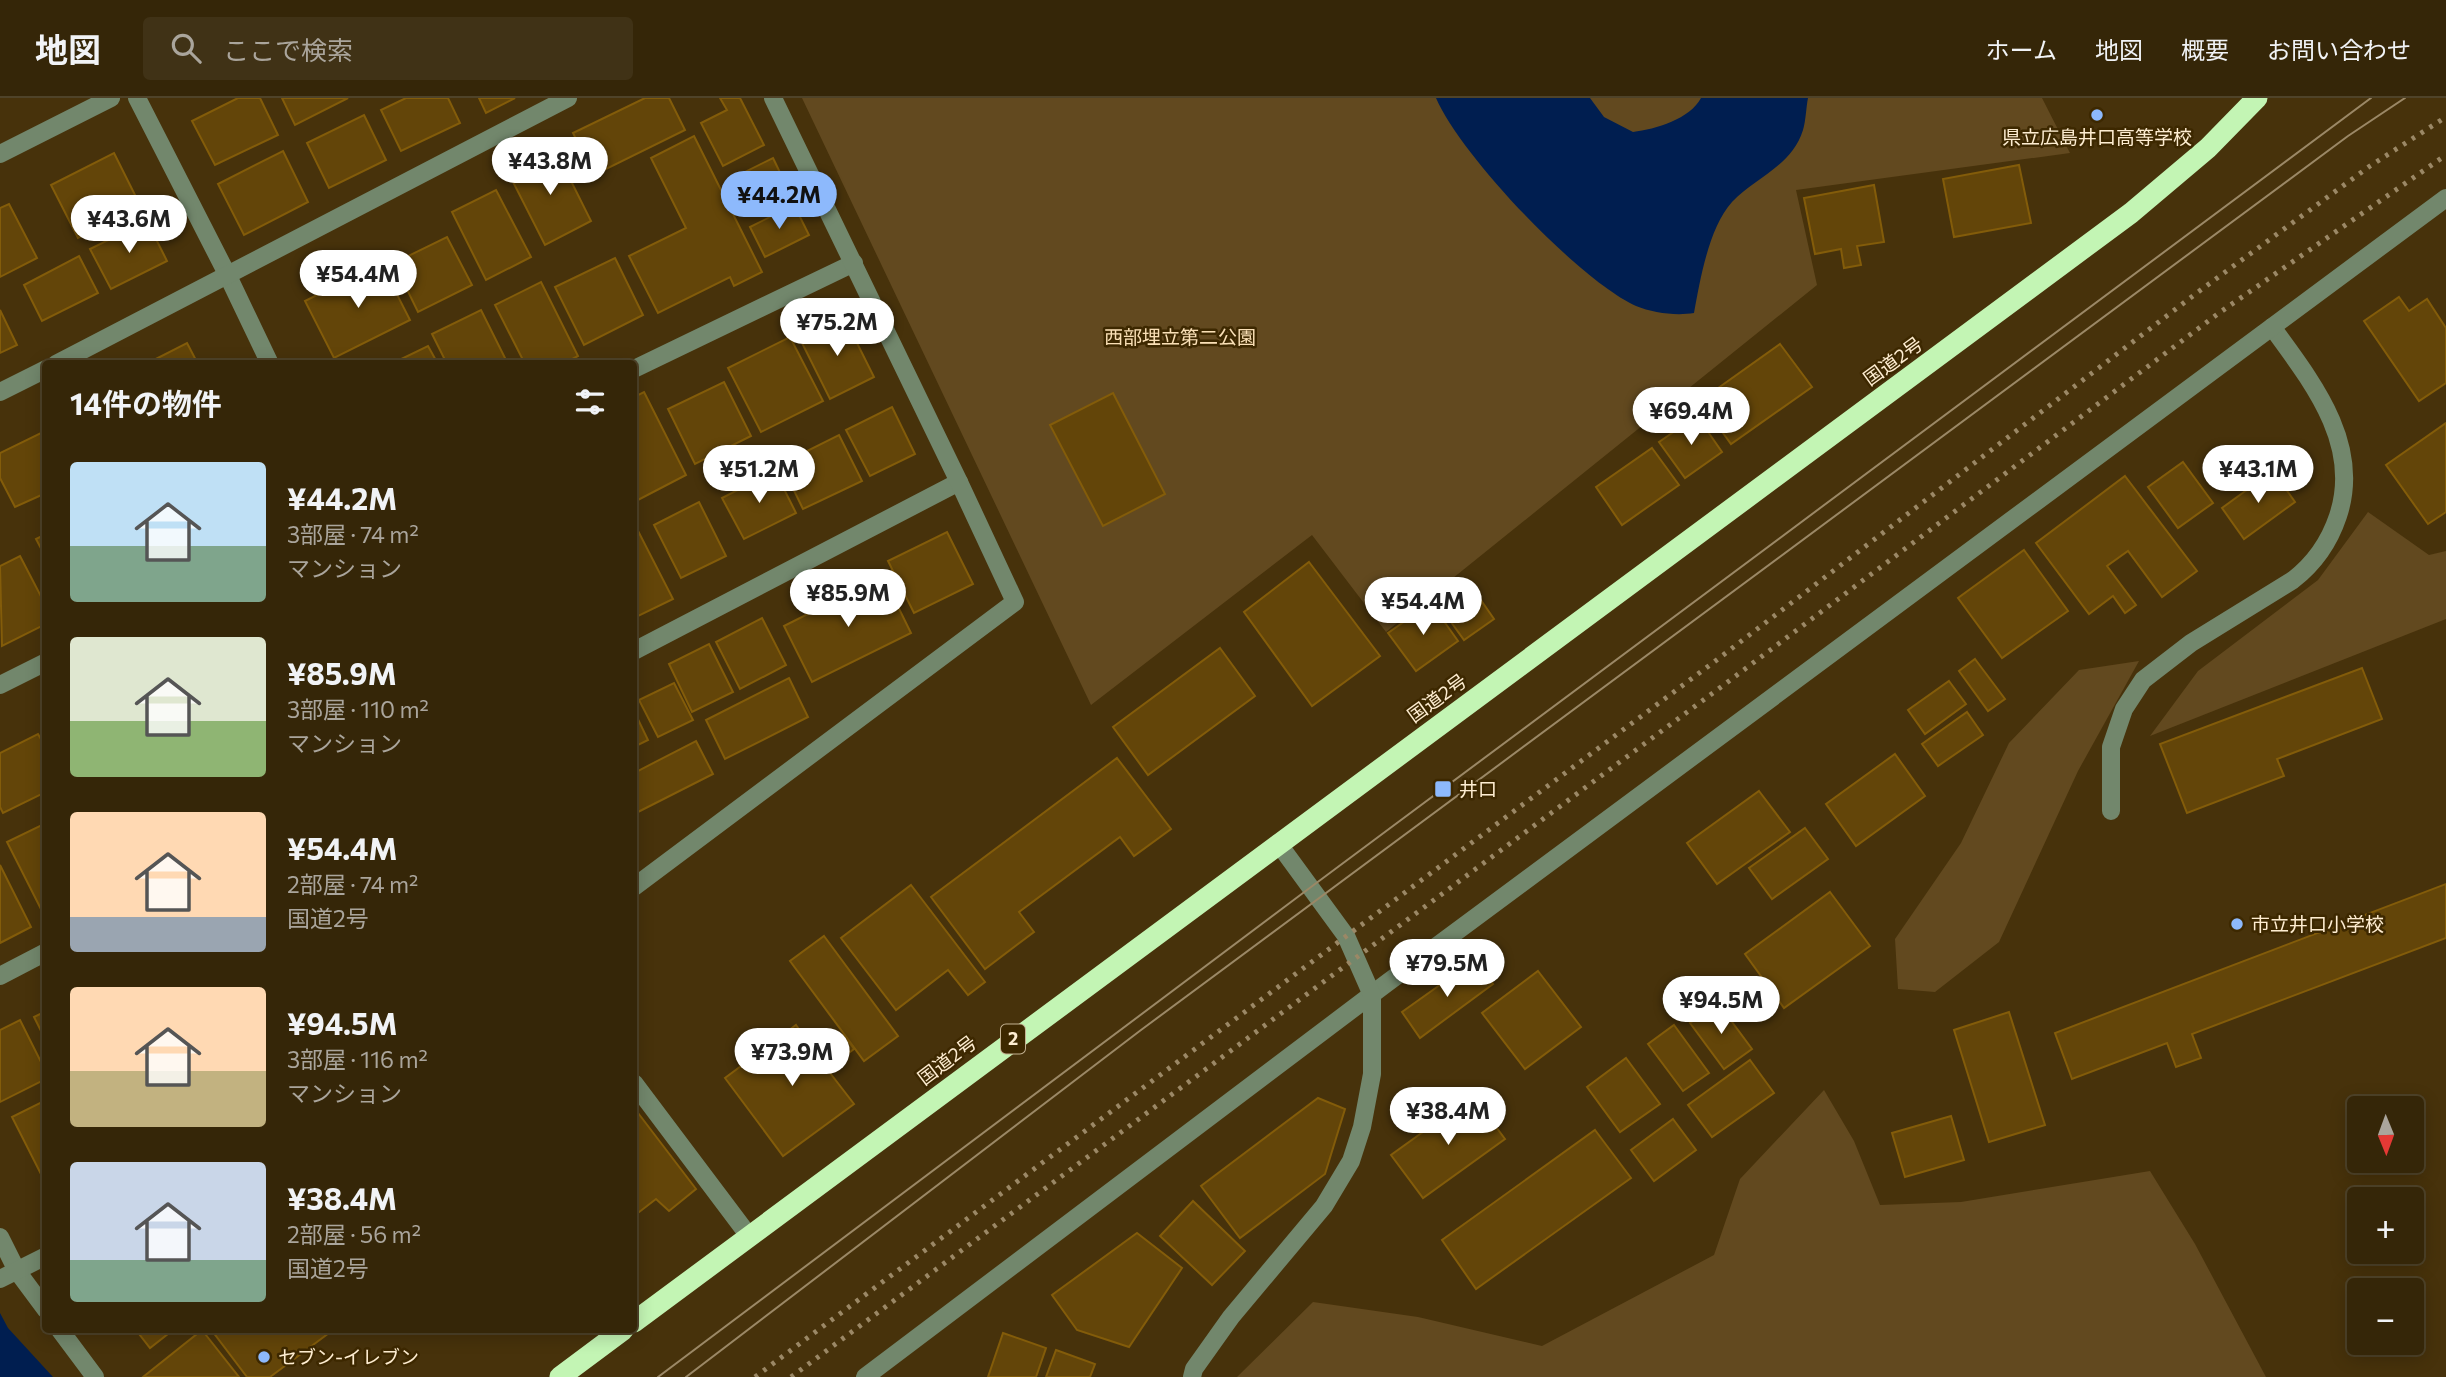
<!DOCTYPE html>
<html lang="ja">
<head>
<meta charset="utf-8">
<style>
  :root { --surface:#352608; --page:#403216; --text:#f1f3f6; --muted:#aaa59c; --line:#4f4329; --accent:#8db9fc }
  body { margin:0; font-family:Commissioner,"Noto Sans JP",sans-serif; background:var(--page); color:var(--text); height:100vh; display:flex; flex-direction:column; font-size:26px; white-space:nowrap }
  * { box-sizing:border-box; margin:0 }
  p { font-size:23px; color:var(--muted) }
  .icon { flex:none; width:38px; height:38px; fill:none; stroke:currentColor; stroke-width:2; stroke-linecap:round; stroke-linejoin:round }
  .map { position:relative; flex:1; overflow:hidden }
  .side { position:absolute; left:42px; top:262px; width:595px; height:973px; display:flex; flex-direction:column; background:var(--surface); border-radius:7px; box-shadow:0 4px 18px #0003,0 0 0 2px var(--line) }
  .side>* { flex:none }
  .needle { width:46px; rotate:179deg }
  .tools { position:absolute; left:2347px; top:998px; display:grid; gap:14px }
  .tools a { display:grid; place-items:center; width:77px; height:77px; border-radius:7px; background:var(--surface); box-shadow:0 4px 18px #0003,0 0 0 2px var(--line); font-size:35px }
  .price { position:absolute; translate:-50% -60px; padding:0 16px; border-radius:24px; background:#fff; color:#222; font-size:23px; line-height:46px; filter:drop-shadow(0 2px 4px #0008) }
  .price::after { content:''; position:absolute; left:50%; top:42px; width:21px; height:16px; margin-left:-10px; background:inherit; clip-path:polygon(0 0,100% 0,50% 100%) }
  .price.active { background:var(--accent); color:#111 }
  ul { padding:0; list-style:none }
  li { display:flex; align-items:center; gap:21px; height:175px; padding:0 28px }
  li span { display:grid; place-items:center; flex:none; width:196px; height:140px; border-radius:7px; color:#555 }
  li>.icon { margin-inline-start:auto }
  span .icon { width:84px; height:84px; fill:#fffc; stroke-width:1 }
  li b { font-size:30px }
  h2 { display:flex; justify-content:space-between; align-items:center; height:84px; padding:0 28px; font-size:30px }
  header { display:flex; align-items:center; gap:42px; box-sizing:border-box; height:98px; padding:0 35px; background:var(--surface); border-bottom:2px solid var(--line) }
  header strong { font-size:33px }
  nav { display:flex; gap:38px; margin-inline-start:auto; font-size:24px }
  .search { width:490px; height:63px; background:var(--page); display:flex; align-items:center; gap:18px; box-sizing:border-box; padding:0 24px; border-radius:7px; color:var(--muted); font-size:26px }
  .map>svg:first-child { display:block }
</style>
</head>
<body>
<header>
<strong>地図</strong>
<div class="search"><svg class="icon" aria-label="search" viewBox="0 0 24 24"><circle cx="10" cy="10" r="6"/><path d="M15 15l6 6"/></svg>ここで検索</div>
<nav><a>ホーム</a><a>地図</a><a>概要</a><a>お問い合わせ</a></nav>
</header>
<div class="map">
<svg width="2446" height="1279" viewBox="0 0 2446 1279">
  <rect width="100%" height="100%" fill="#47320b"/>
  <!-- green -->
  <g fill="#62491f">
    <polygon points="802,0 2042,0 2070,55 1796,92 1817,187 1386,534 1312,437 1091,607"/>
    <polygon points="2368,414 2429,457 2446,453 2446,521 2150,638 2198,573 2318,482"/>
    <polygon points="2139,563 2078,673 1999,844 1935,894 1898,891 1895,841 1961,745 2009,645 2079,572"/>
    <polygon points="1824,992 1854,1043 1880,1107 1961,1104 2150,1073 2195,1146 2266,1279 1237,1279 1313,1204 1418,1219 1542,1248 1714,1157 1740,1081"/>
  </g>
  <!-- water -->
  <g fill="#001e50">
    <path d="M1436 0H1590L1604 19 1633 34C1656 31 1690 21 1701 0H1808C1806 10 1806 22 1803 32 1792 68 1756 79 1732 104 1709 129 1700 182 1694 215 1676 218 1653 215 1636 208 1579 182 1461 58 1436 0Z"/>
    <polygon points="0,1215 8,1230 53,1279 0,1279"/>
  </g>
  <!-- building -->
  <g fill="#634509" stroke="#835c0a" stroke-width="2">
    <polygon points="238,0 260,0 278,37 215,67 192,23"/>
    <polygon points="282,0 348,0 295,27"/>
    <polygon points="406,0 448,0 460,25 401,53 381,12"/>
    <polygon points="479,0 515,0 486,15"/>
    <polygon points="645,0 669,0 685,32 594,77 573,35"/>
    <polygon points="720,0 740,0 764,47 723,68 701,25 727,12"/>
    <polygon points="364,17 386,62 329,90 307,45"/>
    <polygon points="694,38 762,174 734,188 730,179 658,215 629,158 686,130 651,60"/>
    <polygon points="555,51 591,123 545,147 508,74"/>
    <polygon points="283,53 308,104 244,137 218,86"/>
    <polygon points="114,55 141,109 78,140 51,87"/>
    <polygon points="773,60 787,89 744,110 729,82"/>
    <polygon points="2019,67 2031,125 1954,139 1943,81"/>
    <polygon points="1874,87 1884,144 1857,148 1861,167 1844,170 1841,151 1815,156 1804,100"/>
    <polygon points="496,92 531,159 486,182 452,114"/>
    <polygon points="9,106 37,160 0,179 0,110"/>
    <polygon points="794,107 809,137 765,159 750,129"/>
    <polygon points="147,123 167,163 111,191 90,151"/>
    <polygon points="447,139 472,187 418,214 394,165"/>
    <polygon points="79,158 98,195 42,223 24,187"/>
    <polygon points="615,160 643,217 584,247 555,189"/>
    <polygon points="381,165 410,222 334,260 305,203"/>
    <polygon points="541,184 578,258 563,266 525,266 495,207"/>
    <polygon points="2399,199 2409,213 2427,201 2446,230 2446,285 2419,303 2364,223"/>
    <polygon points="0,212 17,247 0,255"/>
    <polygon points="481,212 508,266 447,266 432,236"/>
    <polygon points="844,219 874,279 830,301 800,241"/>
    <polygon points="790,239 823,303 761,334 728,270"/>
    <polygon points="187,245 198,266 146,266"/>
    <polygon points="1780,246 1812,289 1731,346 1700,303"/>
    <polygon points="428,248 438,266 391,266"/>
    <polygon points="724,284 751,338 695,366 668,311"/>
    <polygon points="644,294 686,377 634,404 634,299"/>
    <polygon points="1113,295 1165,396 1103,428 1050,327"/>
    <polygon points="892,309 915,356 870,378 846,332"/>
    <polygon points="1697,318 1722,354 1685,380 1659,344"/>
    <polygon points="2446,325 2446,414 2428,426 2386,367"/>
    <polygon points="43,334 46,339 46,395 15,409 0,380 0,355"/>
    <polygon points="839,337 862,383 803,411 781,366"/>
    <polygon points="1652,350 1679,387 1622,427 1596,389"/>
    <polygon points="2183,364 2213,405 2178,430 2148,389"/>
    <polygon points="775,373 796,415 744,441 722,400"/>
    <polygon points="2273,373 2295,404 2244,441 2222,410"/>
    <polygon points="2125,378 2197,473 2162,499 2128,453 2107,468 2136,507 2125,515 2113,498 2089,516 2036,445"/>
    <polygon points="699,404 726,458 681,480 654,427"/>
    <polygon points="635,427 673,501 634,520 634,428"/>
    <polygon points="947,434 973,486 914,515 888,463"/>
    <polygon points="46,436 46,460 36,441"/>
    <polygon points="2024,452 2068,513 2002,560 1958,500"/>
    <polygon points="20,458 46,508 46,526 2,548 0,468"/>
    <polygon points="1309,464 1380,558 1312,608 1244,514"/>
    <polygon points="883,478 911,535 812,584 784,528"/>
    <polygon points="1467,482 1494,521 1464,542 1436,503"/>
    <polygon points="1431,505 1458,543 1416,573 1388,535"/>
    <polygon points="762,520 786,567 740,591 716,544"/>
    <polygon points="709,546 733,594 692,614 669,566"/>
    <polygon points="1220,550 1255,598 1148,677 1113,629"/>
    <polygon points="1975,561 2005,601 1988,613 1959,573"/>
    <polygon points="2362,570 2382,621 2277,661 2284,678 2187,715 2160,646"/>
    <polygon points="789,580 808,619 725,661 706,622"/>
    <polygon points="1949,583 1966,606 1925,636 1908,612"/>
    <polygon points="674,585 693,622 658,639 639,602"/>
    <polygon points="634,613 648,642 634,649"/>
    <polygon points="1967,614 1983,637 1938,668 1922,646"/>
    <polygon points="38,636 46,650 46,694 3,715 0,709 0,655"/>
    <polygon points="696,643 713,676 634,716 634,675"/>
    <polygon points="1895,656 1925,698 1856,748 1826,706"/>
    <polygon points="1117,660 1171,731 1134,758 1120,739 1019,814 1034,834 985,871 931,799"/>
    <polygon points="1759,693 1790,734 1717,786 1687,745"/>
    <polygon points="46,725 46,818 45,819 7,744"/>
    <polygon points="1805,730 1828,761 1772,801 1749,770"/>
    <polygon points="0,767 31,829 0,845"/>
    <polygon points="2446,786 2446,840 2192,936 2201,960 2176,969 2167,945 2072,981 2055,935"/>
    <polygon points="911,787 985,884 968,897 948,872 896,912 841,840"/>
    <polygon points="1830,794 1870,848 1784,910 1745,856"/>
    <polygon points="824,838 898,938 864,963 790,863"/>
    <polygon points="1479,866 1493,886 1420,940 1402,914 1468,867"/>
    <polygon points="1538,873 1581,929 1525,971 1482,915"/>
    <polygon points="1718,905 1752,951 1724,971 1690,925"/>
    <polygon points="46,913 46,943 34,919"/>
    <polygon points="2009,914 2045,1027 1989,1044 1954,932"/>
    <polygon points="20,922 46,974 46,981 0,1004 0,932"/>
    <polygon points="796,927 817,956 844,937 854,951 827,971 854,1006 783,1058 725,980"/>
    <polygon points="1674,927 1709,975 1683,993 1648,946"/>
    <polygon points="1626,960 1660,1006 1620,1034 1587,989"/>
    <polygon points="1750,962 1774,995 1712,1039 1688,1007"/>
    <polygon points="1473,998 1505,1041 1423,1100 1391,1057"/>
    <polygon points="1318,1000 1345,1011 1325,1076 1240,1140 1201,1088"/>
    <polygon points="46,1002 46,1086 12,1019"/>
    <polygon points="635,1011 696,1091 669,1113 656,1101 634,1118 634,1012"/>
    <polygon points="1951,1018 1964,1062 1905,1079 1892,1035"/>
    <polygon points="1673,1021 1696,1052 1654,1083 1631,1052"/>
    <polygon points="1595,1032 1631,1080 1476,1191 1442,1142"/>
    <polygon points="1193,1103 1245,1153 1212,1187 1160,1138"/>
    <polygon points="1137,1135 1182,1170 1129,1249 1077,1232 1052,1197"/>
    <polygon points="136,1232 173,1232 150,1250"/>
    <polygon points="202,1232 239,1279 143,1279"/>
    <polygon points="215,1232 333,1232 270,1279 247,1279 213,1234"/>
    <polygon points="1003,1235 1046,1250 1036,1279 988,1279"/>
    <polygon points="1056,1252 1095,1266 1090,1279 1046,1279"/>
  </g>
  <g fill="none" stroke-linecap="round" stroke-linejoin="round">
    <!-- minor -->
    <g stroke="#72876c" stroke-width="18">
      <polyline points="137,0 228,178 270,266"/>
      <polyline points="0,56 111,0"/>
      <polyline points="56,266 568,0"/>
      <polyline points="634,271 854,165"/>
      <polyline points="0,294 46,271"/>
      <polyline points="634,553 959,384"/>
      <polyline points="0,587 46,564"/>
      <path d="M2111 713V649L2124 611 2143 582 2191 545 2293 482C2315 465 2329 445 2338 418 2362 346 2312 284 2272 229"/>
      <polyline points="634,789 1015,504 959,384 773,0"/>
      <polyline points="0,878 46,854"/>
      <polyline points="634,985 749,1138"/>
      <polyline points="0,1139 17,1173 46,1212"/>
      <polyline points="0,1181 46,1158"/>
      <polyline points="60,1232 95,1279"/>
      <polyline points="865,1279 1387,885 2446,100"/>
      <polyline points="1192,1279 1194,1271 1231,1219 1324,1108 1351,1063 1362,1029 1372,976 1372,897 1346,838 1278,745"/>
    </g>
    <!-- highway -->
    <g stroke="#c3f5b4" stroke-width="21">
      <polyline points="634,1224 2131,115 2208,50 2257,0"/>
      <polyline points="560,1279 623,1232"/>
    </g>
    <!-- tram -->
    <g stroke="#9b8866" stroke-width="2">
      <polyline points="658,1279 1311,789 2371,0"/>
      <polyline points="686,1279 1141,932 2348,38 2405,0"/>
    </g>
    <!-- rail -->
    <g stroke="#9b8866" stroke-width="5" stroke-dasharray="3.5 7" stroke-linecap="butt">
      <polyline points="755,1279 1714,564 2198,194 2370,68 2446,19"/>
      <polyline points="791,1279 1729,583 2219,215 2446,57"/>
    </g>
  </g>
  <!-- markers -->
  <g fill="#8db9fc" stroke="#3d2800" stroke-width="2.5">
    <circle cx="2097" cy="17" r="7"/>
    <rect x="1434" y="682" width="18" height="18" rx="3.5"/>
    <circle cx="2237" cy="826" r="7"/>
    <circle cx="264" cy="1259" r="7"/>
  </g>
  <g text-anchor="middle" stroke-width="5" stroke-linejoin="round" paint-order="stroke">
    <!-- shield labels -->
    <rect fill="#3d2800" stroke="#c4b292" stroke-width="2" x="1001" y="926.5" width="24" height="29" rx="5"/>
    <g font-size="18" font-weight="bold" fill="#feedd1">
      <text x="1013" y="947">2</text>
    </g>
    <!-- poi labels -->
    <g font-size="19" fill="#feedd1" stroke="#3d2800" text-anchor="start">
      <text x="2097" y="46" text-anchor="middle">県立広島井口高等学校</text>
      <text x="1459" y="698">井口</text>
      <text x="2251" y="833">市立井口小学校</text>
      <text x="278" y="1266">セブン-イレブン</text>
    </g>
    <!-- park labels -->
    <g font-size="19" fill="#fae0b6" stroke="#3d2800">
      <text x="1180" y="246">西部埋立第二公園</text>
    </g>
    <!-- street labels -->
    <g font-size="19" fill="#feedd1" stroke="#3d2800">
      <text transform="translate(1893 263) rotate(-36)" y="7">国道2号</text>
      <text transform="translate(1437 600) rotate(-36)" y="7">国道2号</text>
      <text transform="translate(947 962) rotate(-37)" y="7">国道2号</text>
    </g>
  </g>
</svg>
<div class="tools">
<a><svg class="needle" viewBox="-14 -14 28 28"><path d="M0-13l5 13h-10z" fill="#e53935"/><path d="M0 13l5-13h-10z" fill="#aaa59c"/></svg></a>
<a>+</a>
<a>−</a>
</div>
<b class="price" style="left:550px;top:99px">¥43.8M</b>
<b class="price active" style="left:779px;top:133px">¥44.2M</b>
<b class="price" style="left:129px;top:157px">¥43.6M</b>
<b class="price" style="left:358px;top:212px">¥54.4M</b>
<b class="price" style="left:837px;top:260px">¥75.2M</b>
<b class="price" style="left:1691px;top:349px">¥69.4M</b>
<b class="price" style="left:759px;top:407px">¥51.2M</b>
<b class="price" style="left:2258px;top:407px">¥43.1M</b>
<b class="price" style="left:848px;top:531px">¥85.9M</b>
<b class="price" style="left:1423px;top:539px">¥54.4M</b>
<b class="price" style="left:1447px;top:901px">¥79.5M</b>
<b class="price" style="left:1721px;top:938px">¥94.5M</b>
<b class="price" style="left:792px;top:990px">¥73.9M</b>
<b class="price" style="left:1448px;top:1049px">¥38.4M</b>
<section class="side">
<h2>14件の物件<svg class="icon" aria-label="filters" viewBox="0 0 24 24"><path d="M4 7h16M4 17h16"/><circle cx="9" cy="7" r="2"/><circle cx="15" cy="17" r="2"/></svg></h2>
<ul>
<li><span style="background:linear-gradient(#bfe0f5 60%,#7fa58c 0)"><svg class="icon" aria-label="home" viewBox="0 0 24 24"><path d="M3 11l9-7 9 7M6 9v11h12V9"/></svg></span><div><b>¥44.2M</b><p>3部屋 · 74 m²</p><p>マンション</p></div></li>
<li><span style="background:linear-gradient(#dfe7d0 60%,#8fb573 0)"><svg class="icon" aria-label="home" viewBox="0 0 24 24"><path d="M3 11l9-7 9 7M6 9v11h12V9"/></svg></span><div><b>¥85.9M</b><p>3部屋 · 110 m²</p><p>マンション</p></div></li>
<li><span style="background:linear-gradient(#ffd9b3 75%,#9aa5b1 0)"><svg class="icon" aria-label="home" viewBox="0 0 24 24"><path d="M3 11l9-7 9 7M6 9v11h12V9"/></svg></span><div><b>¥54.4M</b><p>2部屋 · 74 m²</p><p>国道2号</p></div></li>
<li><span style="background:linear-gradient(#ffd9b3 60%,#c2b280 0)"><svg class="icon" aria-label="home" viewBox="0 0 24 24"><path d="M3 11l9-7 9 7M6 9v11h12V9"/></svg></span><div><b>¥94.5M</b><p>3部屋 · 116 m²</p><p>マンション</p></div></li>
<li><span style="background:linear-gradient(#c9d6e8 70%,#7fa58c 0)"><svg class="icon" aria-label="home" viewBox="0 0 24 24"><path d="M3 11l9-7 9 7M6 9v11h12V9"/></svg></span><div><b>¥38.4M</b><p>2部屋 · 56 m²</p><p>国道2号</p></div></li>
</ul>
</section>
</div>
</body>
</html>
